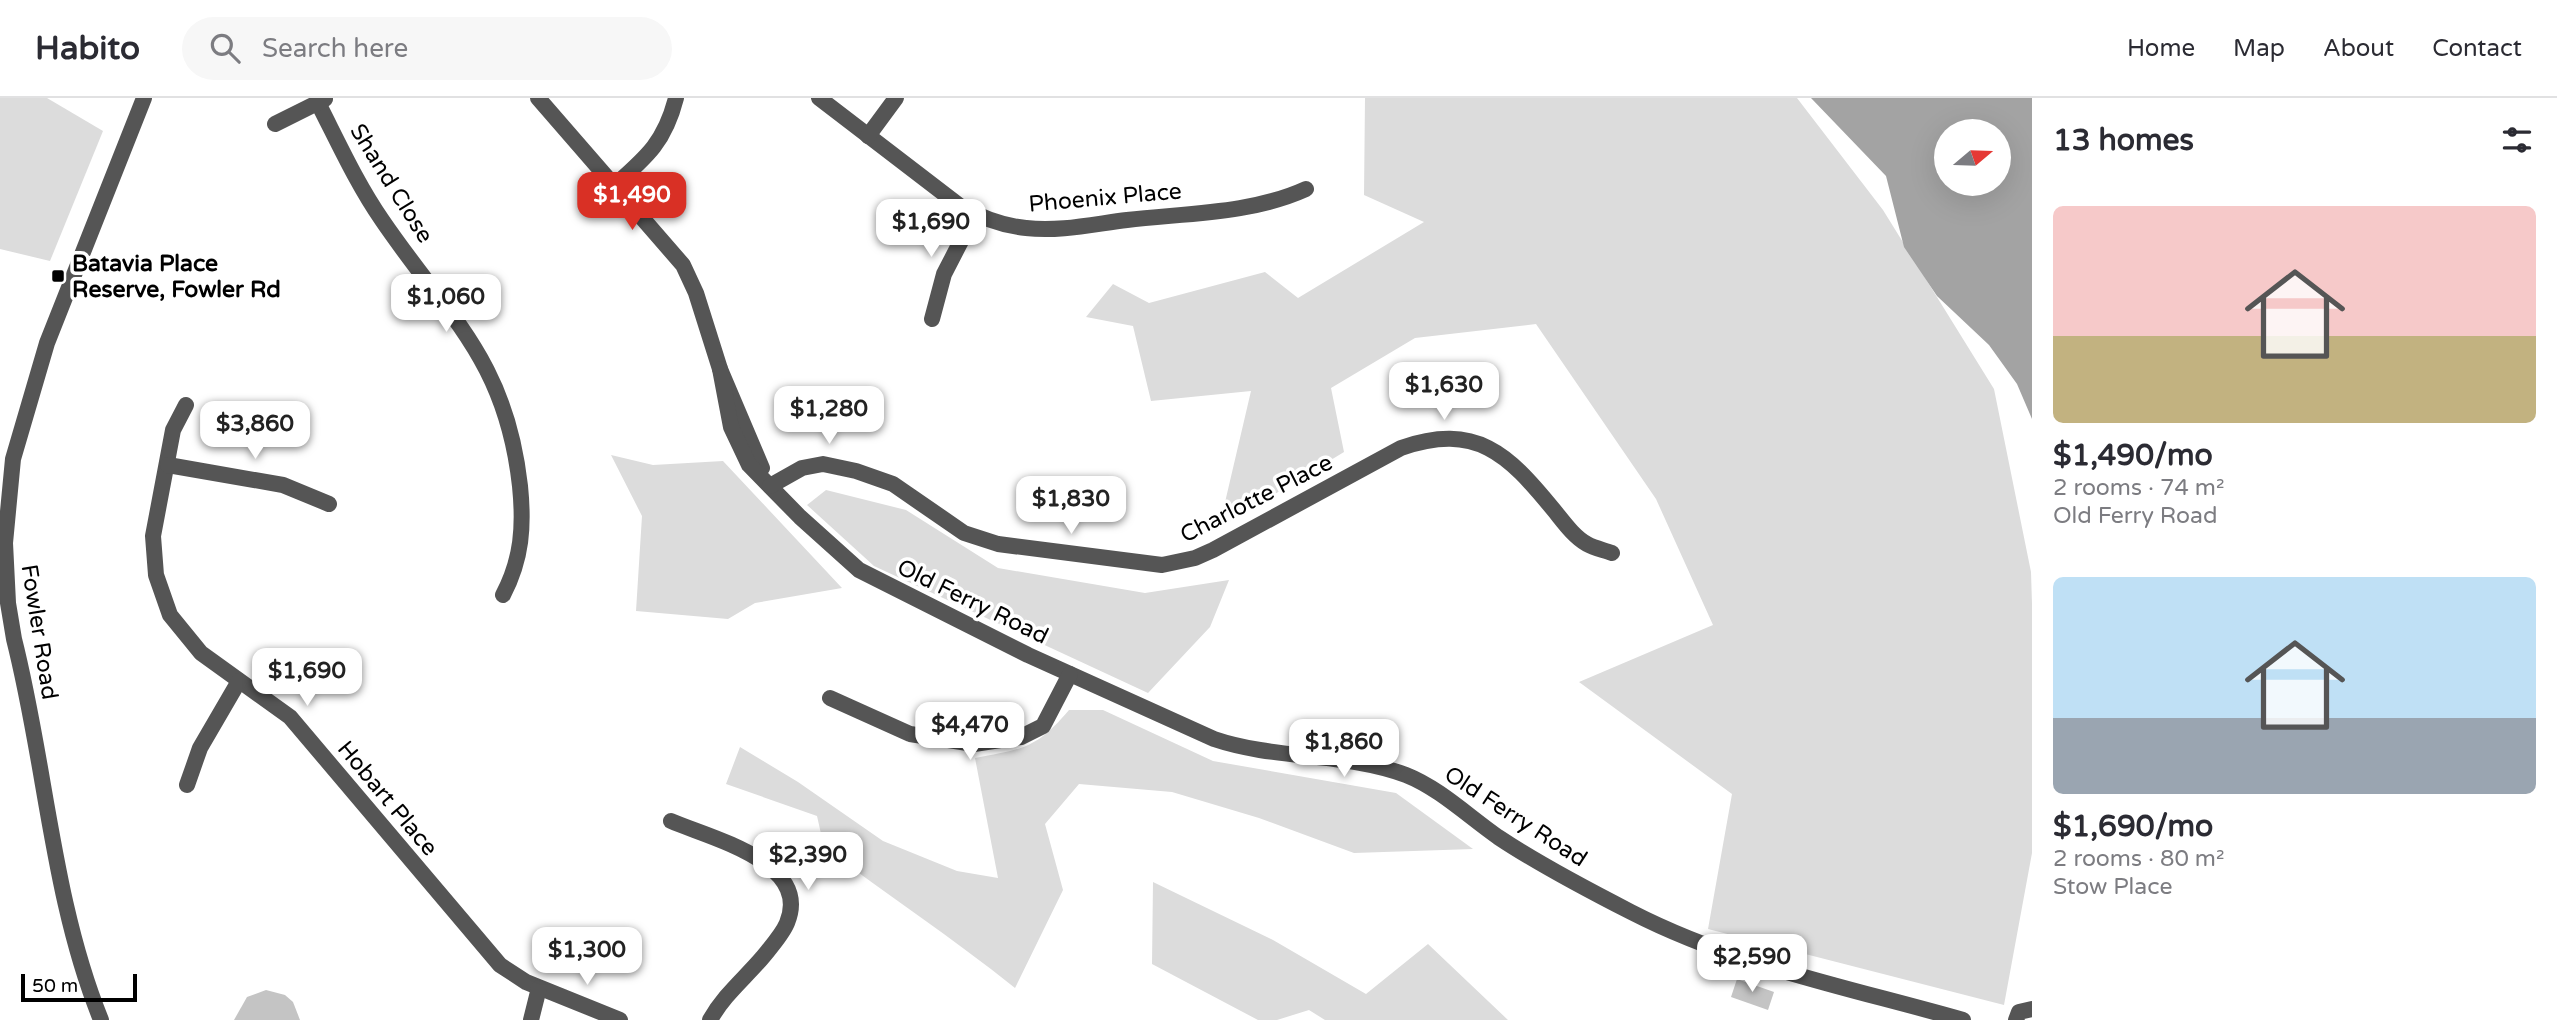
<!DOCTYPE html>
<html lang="en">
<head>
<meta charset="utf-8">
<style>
  :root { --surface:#fff; --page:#f7f7f7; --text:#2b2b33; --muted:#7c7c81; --line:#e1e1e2; --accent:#d93025 }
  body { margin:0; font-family:"Varela Round",sans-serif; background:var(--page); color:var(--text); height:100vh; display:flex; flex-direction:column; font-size:26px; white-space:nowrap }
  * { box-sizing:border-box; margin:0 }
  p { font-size:23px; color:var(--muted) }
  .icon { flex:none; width:38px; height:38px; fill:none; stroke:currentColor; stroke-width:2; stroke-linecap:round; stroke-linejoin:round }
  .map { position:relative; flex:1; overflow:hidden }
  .side { display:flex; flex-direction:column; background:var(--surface); width:525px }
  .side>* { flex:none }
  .needle { width:46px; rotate:71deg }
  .buttons { position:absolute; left:1934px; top:21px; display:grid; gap:14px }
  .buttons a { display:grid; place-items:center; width:77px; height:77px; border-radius:50%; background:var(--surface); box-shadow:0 7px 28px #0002; font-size:35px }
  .scale { position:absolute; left:21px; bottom:18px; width:116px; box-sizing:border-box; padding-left:7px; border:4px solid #000; border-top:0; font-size:19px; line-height:24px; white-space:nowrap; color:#000; -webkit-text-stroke:5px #fff; paint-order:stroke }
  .price { position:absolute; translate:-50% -60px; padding:0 16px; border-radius:14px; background:#fff; color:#222; font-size:23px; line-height:46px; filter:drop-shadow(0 2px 4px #0008) }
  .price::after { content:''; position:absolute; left:50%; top:42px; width:21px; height:16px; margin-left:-10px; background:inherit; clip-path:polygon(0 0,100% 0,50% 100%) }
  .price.on { background:var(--accent); color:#fff }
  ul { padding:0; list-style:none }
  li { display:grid; align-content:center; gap:14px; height:371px; padding:0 21px }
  li span { display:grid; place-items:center; height:217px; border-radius:10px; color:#555 }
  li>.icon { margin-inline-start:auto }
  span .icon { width:126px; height:126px; fill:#fffc; stroke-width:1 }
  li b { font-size:30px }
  h2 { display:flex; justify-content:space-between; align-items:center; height:84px; padding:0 21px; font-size:30px }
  header { display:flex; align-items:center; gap:42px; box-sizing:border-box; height:98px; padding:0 35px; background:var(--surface); border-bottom:2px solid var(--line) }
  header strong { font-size:33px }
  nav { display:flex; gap:38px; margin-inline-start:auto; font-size:24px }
  .search { width:490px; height:63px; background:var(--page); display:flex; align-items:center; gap:18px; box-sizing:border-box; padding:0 24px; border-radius:38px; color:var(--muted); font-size:26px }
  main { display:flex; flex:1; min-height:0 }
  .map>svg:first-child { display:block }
</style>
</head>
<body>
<header>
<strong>Habito</strong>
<div class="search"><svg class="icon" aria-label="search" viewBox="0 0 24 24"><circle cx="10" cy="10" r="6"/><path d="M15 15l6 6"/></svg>Search here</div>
<nav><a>Home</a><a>Map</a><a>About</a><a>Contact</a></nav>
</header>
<main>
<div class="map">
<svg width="2032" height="922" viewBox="0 0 2032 922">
  <rect width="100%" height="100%" fill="#fff"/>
  <!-- green -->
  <g fill="#dcdcdc">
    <polygon points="0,0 47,0 103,33 50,163 0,151"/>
    <polygon points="1365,0 1797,0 1883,112 1994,291 2031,474 2032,506 2032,755 2004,907 1708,831 1732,696 1579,584 1713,527 1656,401 1536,226 1415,240 1331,290 1344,354 1219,430 1251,293 1151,303 1133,228 1086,219 1113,186 1149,205 1265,174 1298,200 1424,124 1364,97"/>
    <polygon points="611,357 653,367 723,363 842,490 755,505 728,521 636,513 642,418"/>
    <polygon points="826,392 906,412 998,470 1145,495 1229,482 1210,529 1148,595 874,468 807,407"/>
    <path d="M1069 612H1103L1213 663 1396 695 1473 751 1354 755 1259 720 1172 694 1079 686 1045 726 1063 792 1015 890C953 840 887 797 824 749L817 718 726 686 740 649 798 684 883 743 957 773 998 780 975 660C1023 651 1036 651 1069 612Z"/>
    <polygon points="1153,784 1273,842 1366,896 1428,846 1508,922 1325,922 1309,912 1277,922 1258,922 1152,866"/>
  </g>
  <!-- water -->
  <path fill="#a3a3a3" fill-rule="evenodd" d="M1811 0H2032V321L2017 286 1989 247 1937 198 1904 149 1886 78ZM1946 33H1998V86H1946Z"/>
  <!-- building -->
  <g fill="#c4c4c4">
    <polygon points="1737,881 1774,894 1768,912 1731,899"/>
    <polygon points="266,892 285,897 293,904 300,922 234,922 247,899"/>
  </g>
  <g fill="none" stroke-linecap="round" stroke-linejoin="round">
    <!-- minor -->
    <g stroke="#555" stroke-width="16">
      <polyline points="538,0 683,167 696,195 720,271 762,370"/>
      <path d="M819 0 960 108C980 119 1003 128 1026 130 1059 134 1094 126 1127 122 1186 115 1251 116 1306 91"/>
      <path d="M318 5C338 44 357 86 382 122 448 219 506 261 520 388 524 428 522 461 503 497"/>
      <polyline points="275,26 325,1"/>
      <polyline points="868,38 896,0"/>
      <path d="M615 87C648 58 665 43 676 0"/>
      <polyline points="932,221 944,176 975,116"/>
      <path d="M720 271 731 329 749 367 800 419 859 472 1028 557 1214 641C1276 662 1344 654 1406 677 1439 690 1468 718 1498 739 1540 767 1586 791 1631 814 1736 868 1851 890 1963 922"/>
      <polyline points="186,307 173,332 153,438 156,477 170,517 201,555 290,619 500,867 526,884 620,922"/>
      <polyline points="168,367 283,387 329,406"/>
      <path d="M770 388 802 370 823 366 856 373 893 386 964 435 998 446 1162 467 1195 460 1213 452 1401 350C1476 324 1508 356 1553 411 1563 423 1573 438 1587 446 1594 450 1604 452 1612 455"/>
      <polyline points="830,600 910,636 974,646 1021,639 1043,628 1070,576"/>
      <polyline points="187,687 200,650 239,583"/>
      <path d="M671 723C710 740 812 764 787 825 782 837 770 850 762 860 744 881 724 897 710 922"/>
      <path d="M101 922C52 801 46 667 14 541L8 505 5 445 13 361 47 245 144 0"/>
      <polyline points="531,922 539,890"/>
      <polyline points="2016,922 2019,914 2032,911"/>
    </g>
  </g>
  <!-- markers -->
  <rect fill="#000" stroke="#fff" stroke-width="2.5" x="51" y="171" width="14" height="14" rx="3.5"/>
  <g text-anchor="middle" stroke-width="7" stroke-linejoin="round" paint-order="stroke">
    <!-- street labels -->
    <g font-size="23" fill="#000" stroke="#fff">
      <text transform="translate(392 85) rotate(58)" y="8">Shand Close</text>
      <text transform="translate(1105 99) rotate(-5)" y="8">Phoenix Place</text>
      <text transform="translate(1256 400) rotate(-27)" y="8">Charlotte Place</text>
      <text transform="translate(973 503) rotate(26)" y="8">Old Ferry Road</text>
      <text transform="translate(40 534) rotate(81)" y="8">Fowler Road</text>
      <text transform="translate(388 700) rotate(50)" y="8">Hobart Place</text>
      <text transform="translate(1516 718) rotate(33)" y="8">Old Ferry Road</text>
    </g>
    <!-- poi labels -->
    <g font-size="23" font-weight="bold" fill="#000" stroke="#fff" text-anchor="start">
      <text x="72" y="173">Batavia Place<tspan x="72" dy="26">Reserve, Fowler Rd</tspan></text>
    </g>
  </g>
</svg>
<div class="buttons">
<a><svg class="needle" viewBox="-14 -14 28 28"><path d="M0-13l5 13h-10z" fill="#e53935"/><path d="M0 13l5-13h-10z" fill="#7c7c81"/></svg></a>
</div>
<div class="scale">50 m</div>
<b class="price on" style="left:632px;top:134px">$1,490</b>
<b class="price" style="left:931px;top:161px">$1,690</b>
<b class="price" style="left:446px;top:236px">$1,060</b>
<b class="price" style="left:1444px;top:324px">$1,630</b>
<b class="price" style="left:829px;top:348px">$1,280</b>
<b class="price" style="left:255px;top:363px">$3,860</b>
<b class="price" style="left:1071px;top:438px">$1,830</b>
<b class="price" style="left:307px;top:610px">$1,690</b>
<b class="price" style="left:970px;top:664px">$4,470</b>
<b class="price" style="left:1344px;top:681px">$1,860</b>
<b class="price" style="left:808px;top:794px">$2,390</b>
<b class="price" style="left:587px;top:889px">$1,300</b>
<b class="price" style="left:1752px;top:896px">$2,590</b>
</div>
<section class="side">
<h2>13 homes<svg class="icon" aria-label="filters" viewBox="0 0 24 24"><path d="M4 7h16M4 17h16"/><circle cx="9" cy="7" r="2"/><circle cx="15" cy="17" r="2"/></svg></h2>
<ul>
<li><span style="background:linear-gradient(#f6c9c9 60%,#c2b280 0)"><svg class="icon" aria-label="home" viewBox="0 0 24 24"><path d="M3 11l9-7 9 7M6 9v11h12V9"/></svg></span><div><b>$1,490/mo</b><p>2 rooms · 74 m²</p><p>Old Ferry Road</p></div></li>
<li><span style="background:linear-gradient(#bfe0f5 65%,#9aa5b1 0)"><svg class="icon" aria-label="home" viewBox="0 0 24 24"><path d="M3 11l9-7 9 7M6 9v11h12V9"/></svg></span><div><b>$1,690/mo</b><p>2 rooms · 80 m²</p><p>Stow Place</p></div></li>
</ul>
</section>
</main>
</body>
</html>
